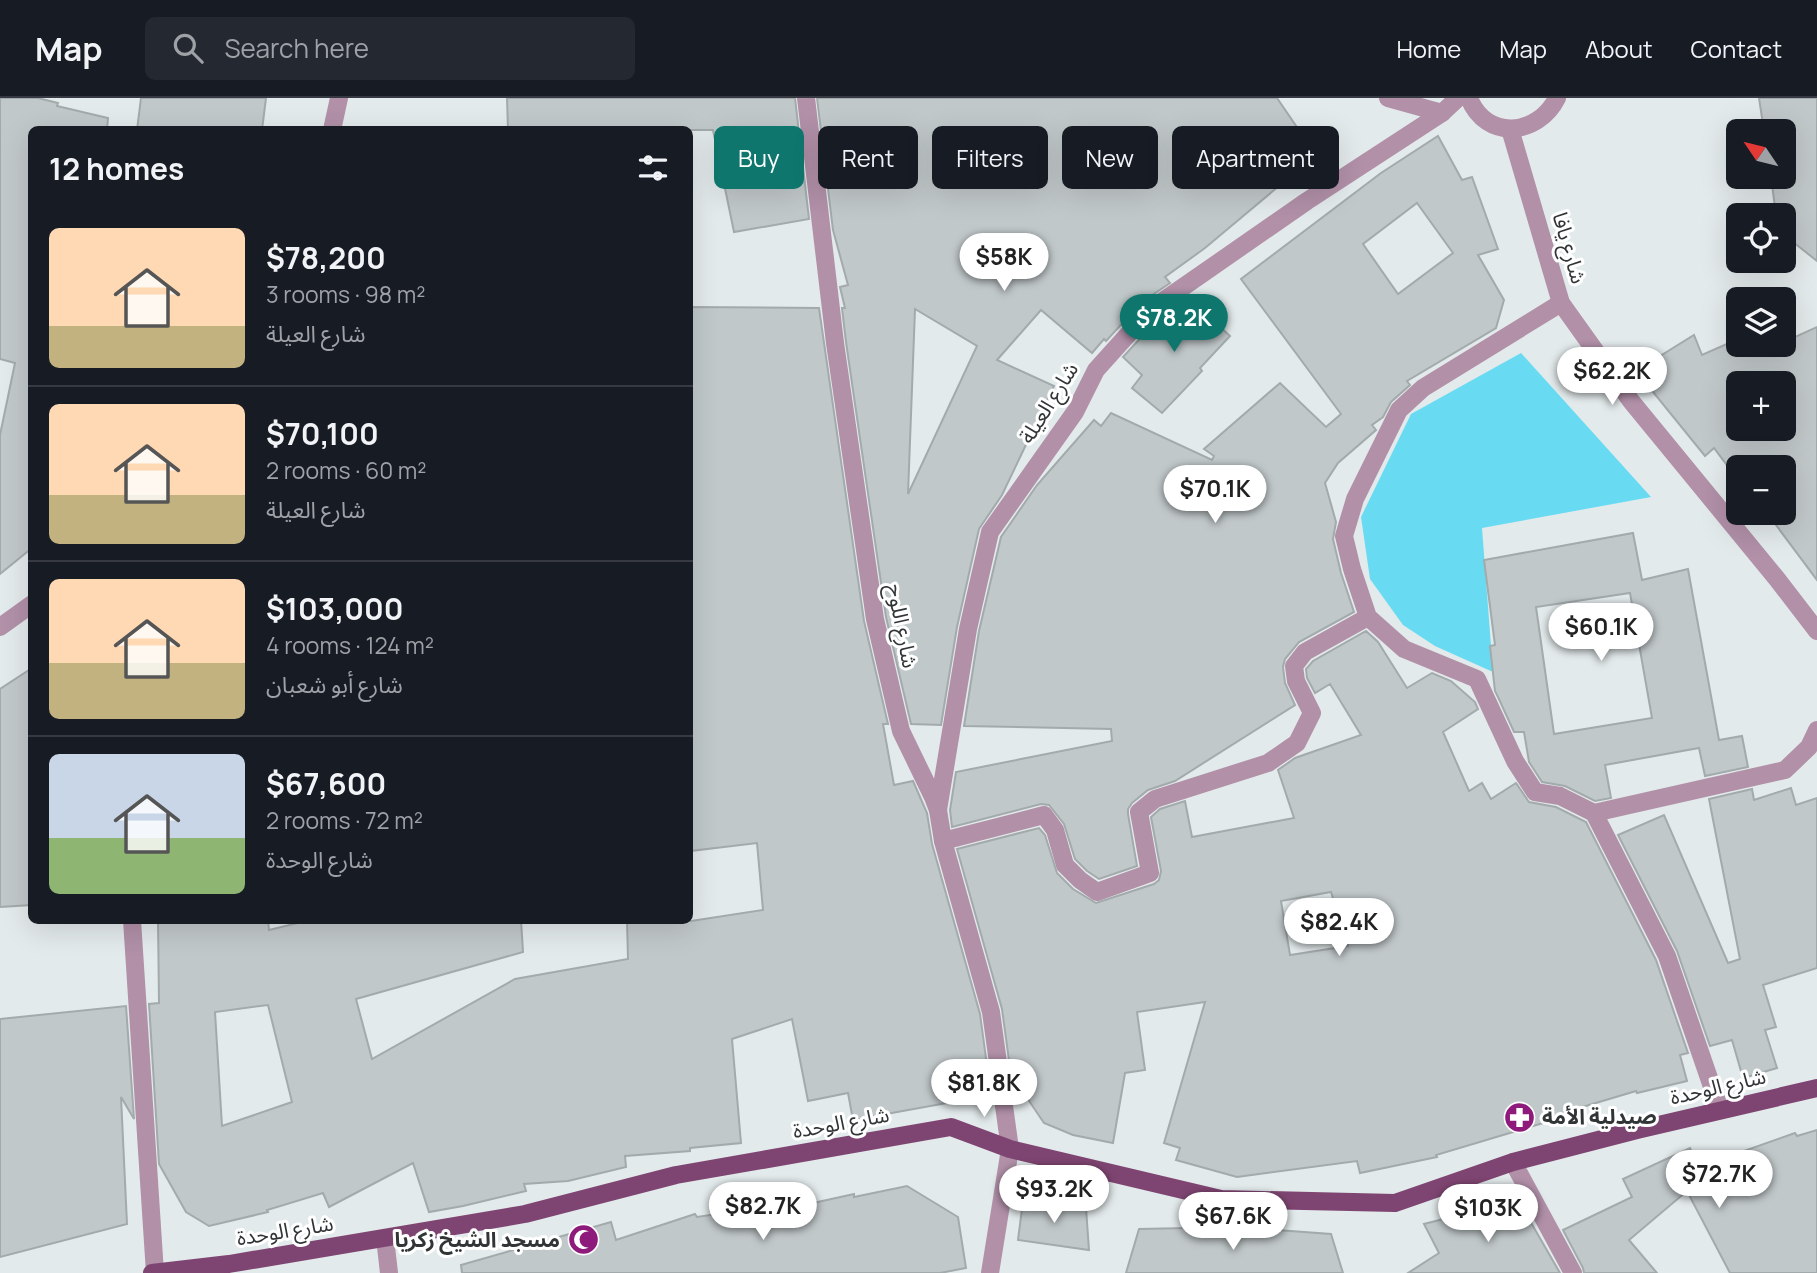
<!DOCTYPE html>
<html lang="en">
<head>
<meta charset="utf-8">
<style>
  :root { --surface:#171b24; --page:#242831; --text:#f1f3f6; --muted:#9ea1a6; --line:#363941; --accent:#0f766e }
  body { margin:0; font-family:Manrope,"Noto Sans Arabic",sans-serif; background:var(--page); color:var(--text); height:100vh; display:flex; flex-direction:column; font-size:26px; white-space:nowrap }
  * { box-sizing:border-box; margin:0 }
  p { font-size:23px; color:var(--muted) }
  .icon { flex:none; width:38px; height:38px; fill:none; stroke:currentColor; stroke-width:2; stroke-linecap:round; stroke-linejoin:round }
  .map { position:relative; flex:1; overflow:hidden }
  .drawer { position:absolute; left:28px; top:28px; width:665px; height:798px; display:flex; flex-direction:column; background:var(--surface); border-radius:10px; box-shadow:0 7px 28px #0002 }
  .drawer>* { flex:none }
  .guide { position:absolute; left:714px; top:28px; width:665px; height:63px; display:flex; gap:14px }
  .needle { width:46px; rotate:305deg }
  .controls { position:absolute; left:1726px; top:21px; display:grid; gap:14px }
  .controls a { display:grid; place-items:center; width:70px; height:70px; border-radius:10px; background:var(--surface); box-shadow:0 7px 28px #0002; font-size:35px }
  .price { position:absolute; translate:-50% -60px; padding:0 16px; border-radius:24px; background:#fff; color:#222; font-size:23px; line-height:46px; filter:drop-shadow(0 2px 4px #0008) }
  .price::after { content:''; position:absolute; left:50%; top:42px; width:21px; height:16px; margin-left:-10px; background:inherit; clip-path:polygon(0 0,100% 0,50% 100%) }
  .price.active { background:var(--accent); color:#fff }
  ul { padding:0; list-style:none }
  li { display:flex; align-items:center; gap:21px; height:175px; padding:0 21px }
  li+li { border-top:2px solid var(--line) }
  li span { display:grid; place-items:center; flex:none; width:196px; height:140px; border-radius:10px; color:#555 }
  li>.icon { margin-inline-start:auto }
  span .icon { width:84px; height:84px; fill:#fffc; stroke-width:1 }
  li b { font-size:30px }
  h2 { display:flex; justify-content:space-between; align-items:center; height:84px; padding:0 21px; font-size:30px }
  .chip { padding:0 24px; border-radius:10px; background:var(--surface); box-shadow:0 7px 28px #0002; font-size:24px; line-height:63px }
  .chip.active { background:var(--accent); color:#fff }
  header { display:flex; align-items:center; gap:42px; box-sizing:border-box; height:98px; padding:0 35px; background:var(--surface); border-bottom:2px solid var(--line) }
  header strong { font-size:33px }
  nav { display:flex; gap:38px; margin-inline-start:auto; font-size:24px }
  .search { width:490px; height:63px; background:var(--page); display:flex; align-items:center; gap:18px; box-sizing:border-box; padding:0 24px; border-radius:10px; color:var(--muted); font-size:26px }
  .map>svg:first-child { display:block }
</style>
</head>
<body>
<header>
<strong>Map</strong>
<div class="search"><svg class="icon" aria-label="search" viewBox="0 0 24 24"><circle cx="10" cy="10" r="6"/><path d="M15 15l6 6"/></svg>Search here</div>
<nav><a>Home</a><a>Map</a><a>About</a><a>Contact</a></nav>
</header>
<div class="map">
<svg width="1817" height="1175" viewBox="0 0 1817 1175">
  <rect width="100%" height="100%" fill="#e3eaeb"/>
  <!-- green -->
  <polygon fill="#68dbf2" points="1521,255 1651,399 1482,430 1493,574 1435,548 1403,527 1370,481 1361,419 1411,316"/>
  <!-- building -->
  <g fill="#c1c8ca" stroke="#a3aaac" stroke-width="2" fill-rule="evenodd">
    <polygon points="0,0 38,0 58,5 57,8 108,20 107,32 32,32 32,450 0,476 0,337 15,265 0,261"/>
    <polygon points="141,0 266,0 262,32 137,32"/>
    <polygon points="507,0 795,0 809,121 734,134 713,32 508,32"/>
    <path d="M817 0H1277L1316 57 1205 150 1165 179 1170 185 1142 204 1106 243 1104 241 1092 255 1041 212 997 262 1054 288 1002 397 979 431 957 529 941 627 911 626 886 519 846 244 842 210H845L840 189 848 187 833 132ZM915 211 977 248 908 396Z"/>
    <polygon points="1759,0 1817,0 1817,163 1783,136 1783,117 1776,117 1771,79 1783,79 1783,33 1764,33"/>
    <path d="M1438 38 1462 82 1472 79 1498 151 1478 157 1504 202 1496 230 1407 283 1410 287 1391 304 1383 319 1372 327 1376 332 1338 365 1325 385 1336 424 1333 441 1341 475 1354 514 1299 544 1285 561 1283 569 1285 585 1295 607 1175 683 1148 692 1132 705 1128 711V716L1137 768 1099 781 1087 773 1075 761 1064 726 1049 707 1041 706 952 729 950 712 956 674 1112 643 1111 631 964 628 979 533 1001 439 1037 387 1094 322 1101 328 1111 315 1212 362 1214 358 1204 351 1280 285 1326 329 1341 316 1241 181 1381 75ZM1417 105 1453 155 1398 196 1363 146Z"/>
    <polygon points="1184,202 1195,216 1201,211 1230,238 1200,270 1202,273 1162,315 1132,290 1142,277 1123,259 1158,221"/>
    <path d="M690 209 819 210 864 523 888 626H883L894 687 913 683 927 715 932 746 980 916 991 997 853 1022 848 995 808 1003 792 921 732 941 741 1045 690 1050V1053L625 1058 626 1069 568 1083 524 1086 526 1093 463 1108 429 1114 413 1065 329 1109 323 1095 267 1112 268 1114 209 1128 186 1114 159 1066 149 906 159 905 158 822H268L269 832 310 822H521L523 854 356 901 372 961 515 881 628 861 627 822 691 823 763 812 757 745 690 753ZM268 907 292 1004 222 1028 215 914Z"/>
    <path d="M1817 229V482L1767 415H1783V369H1738V382L1714 350 1705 358 1636 273 1694 237 1702 257 1738 241V254L1753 247H1783V233L1790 231 1793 240ZM1738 285H1783V331H1738Z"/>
    <path d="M1633 435 1642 482 1688 471 1719 642 1742 638 1748 669 1705 678 1699 650 1605 667 1611 700 1595 703 1565 688 1542 684 1529 664 1524 634H1514L1498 599 1495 593 1490 548 1495 547 1484 462ZM1630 495 1652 620 1554 636 1536 509Z"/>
    <path d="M1366 533 1378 544 1407 590 1432 575 1451 583 1475 604 1478 611 1443 634 1469 693 1482 685 1491 701 1516 685 1529 704 1556 709 1586 724 1656 862 1688 955 1680 957 1687 983 1637 995 1636 993 1559 1016 1560 1020 1436 1057 1437 1059 1360 1075 1357 1063 1237 1079 1176 1062 1180 1050 1164 1045 1205 904 1137 914 1145 972 1125 975 1113 1045 1073 1037 1044 1025 1021 991 1013 992 1002 911 957 751 1039 730 1045 737 1057 775 1073 791 1096 805 1154 786 1159 782 1161 773 1151 719 1160 711 1185 703 1192 739 1294 720 1278 672 1295 660 1361 637 1330 586 1315 595 1307 580 1306 571 1313 563ZM1331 794 1348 848 1290 857 1281 803Z"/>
    <polygon points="32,570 32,807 0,809 0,591"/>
    <polygon points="1791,690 1796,707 1817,700 1817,870 1763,887 1776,929 1765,932 1777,970 1743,980 1732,942 1710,948 1677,853 1618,737 1664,717 1728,865 1740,861 1709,701 1752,691 1754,702"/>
    <polygon points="126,908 134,1021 121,999 127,1126 0,1159 0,921"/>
    <polygon points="1817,1032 1817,1175 1730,1175 1687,1093 1629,1142 1657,1175 1584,1175 1583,1170 1563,1132 1632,1099 1623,1081 1690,1050 1699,1069 1795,1035 1797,1038"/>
    <polygon points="907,1088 958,1119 966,1170 940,1175 462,1175 461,1167 611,1124 616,1142 695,1116 697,1119 803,1103 804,1107 854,1096 854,1099"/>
    <polygon points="1518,1102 1560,1175 1408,1175 1439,1155 1424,1126"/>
    <polygon points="1023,1103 1086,1110 1089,1152 1018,1142"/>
    <polygon points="1238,1129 1331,1136 1343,1175 1126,1175 1139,1131"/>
  </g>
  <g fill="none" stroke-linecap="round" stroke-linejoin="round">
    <!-- minor -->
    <g stroke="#b190a8" stroke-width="18">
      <polyline points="806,0 835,245 875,521 901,633 933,699 938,712 943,743 991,914 1010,1051 990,1175"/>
      <polyline points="1388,0 1442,15"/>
      <path d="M1469 0C1486 43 1538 38 1557 0"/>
      <polyline points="1510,31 1561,205 1631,303 1777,481 1817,533"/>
      <polyline points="332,32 339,0"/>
      <polyline points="1561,205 1423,290 1399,312 1355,401 1344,438 1352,471 1368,519 1404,551 1477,581 1515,663 1535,694 1560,698 1594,715 1667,858 1720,1012"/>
      <polyline points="0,529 32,506"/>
      <polyline points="938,712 968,531 990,434 1075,314 1096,272 1150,212 1307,103 1442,15 1458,0"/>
      <polyline points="1594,715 1785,672 1809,649 1817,632"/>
      <polyline points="943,743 1044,717 1055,732 1065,767 1080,782 1097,794 1150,775 1139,714 1155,701 1268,665 1297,645 1312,615 1296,583 1294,568 1305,554 1368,519"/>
      <polyline points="132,822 155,1175"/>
      <polyline points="1513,1064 1573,1175"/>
      <polyline points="385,1140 389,1175"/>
    </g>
    <!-- major -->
    <polyline stroke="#7f4572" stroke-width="18" points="152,1175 229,1166 525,1116 676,1077 951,1029 1010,1051 1221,1101 1395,1105 1513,1064 1637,1032 1817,990"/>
  </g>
  <!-- icons -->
  <defs>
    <symbol id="pharmacy-disc" viewBox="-11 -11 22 22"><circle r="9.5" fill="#8e1b7c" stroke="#fff"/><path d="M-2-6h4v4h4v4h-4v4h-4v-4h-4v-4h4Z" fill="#fff"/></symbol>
    <symbol id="mosque-disc" viewBox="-11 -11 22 22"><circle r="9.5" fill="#8e1b7c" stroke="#fff"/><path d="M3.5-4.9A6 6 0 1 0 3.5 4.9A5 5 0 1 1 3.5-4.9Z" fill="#fff"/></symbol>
  </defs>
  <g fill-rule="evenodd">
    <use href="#pharmacy-disc" x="1502" y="1002" width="35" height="35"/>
    <use href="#mosque-disc" x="566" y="1124" width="35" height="35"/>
  </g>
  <g text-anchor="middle" stroke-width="6" stroke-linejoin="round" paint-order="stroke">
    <!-- street labels -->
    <g font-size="21" fill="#323536" stroke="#fff">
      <text transform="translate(1569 150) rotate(74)" y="7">شارع يافا</text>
      <text transform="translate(1049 305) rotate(-58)" y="7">شارع العيلة</text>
      <text transform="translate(902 528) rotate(79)" y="7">شارع اللوح</text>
      <text transform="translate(1718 989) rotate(-13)" y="7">شارع الوحدة</text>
      <text transform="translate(841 1025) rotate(-10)" y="7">شارع الوحدة</text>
      <text transform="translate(285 1133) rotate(-9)" y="7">شارع الوحدة</text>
    </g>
    <!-- poi labels -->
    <g font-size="21" font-weight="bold" fill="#323536" stroke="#fff" text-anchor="start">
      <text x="1542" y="1026">صيدلية الأمة</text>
      <text x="560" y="1149" text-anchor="end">مسجد الشيخ زكريا</text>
    </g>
  </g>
</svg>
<div class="controls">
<a><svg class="needle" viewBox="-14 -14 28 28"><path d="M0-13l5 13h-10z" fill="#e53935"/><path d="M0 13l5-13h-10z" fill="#9ea1a6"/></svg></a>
<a><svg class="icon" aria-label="locate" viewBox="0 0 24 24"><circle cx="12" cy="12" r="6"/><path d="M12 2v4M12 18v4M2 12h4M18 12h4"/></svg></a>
<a><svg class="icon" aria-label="layers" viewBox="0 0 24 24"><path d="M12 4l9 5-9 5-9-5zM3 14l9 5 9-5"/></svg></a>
<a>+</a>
<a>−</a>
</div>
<b class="price" style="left:1004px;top:195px">$58K</b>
<b class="price active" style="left:1174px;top:256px">$78.2K</b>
<b class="price" style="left:1612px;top:309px">$62.2K</b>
<b class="price" style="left:1215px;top:427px">$70.1K</b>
<b class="price" style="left:1601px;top:565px">$60.1K</b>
<b class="price" style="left:1339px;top:860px">$82.4K</b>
<b class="price" style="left:984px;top:1021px">$81.8K</b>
<b class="price" style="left:1719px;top:1112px">$72.7K</b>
<b class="price" style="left:1054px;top:1127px">$93.2K</b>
<b class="price" style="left:763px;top:1144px">$82.7K</b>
<b class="price" style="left:1488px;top:1146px">$103K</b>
<b class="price" style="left:1233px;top:1154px">$67.6K</b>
<div class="guide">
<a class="chip active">Buy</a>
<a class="chip">Rent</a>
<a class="chip">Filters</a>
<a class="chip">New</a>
<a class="chip">Apartment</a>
</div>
<section class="drawer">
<h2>12 homes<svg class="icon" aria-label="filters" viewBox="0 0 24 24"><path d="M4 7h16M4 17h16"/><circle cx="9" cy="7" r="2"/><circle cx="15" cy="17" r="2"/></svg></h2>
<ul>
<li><span style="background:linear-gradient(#ffd9b3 70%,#c2b280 0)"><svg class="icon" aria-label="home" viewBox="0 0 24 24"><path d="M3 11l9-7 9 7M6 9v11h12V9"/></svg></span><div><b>$78,200</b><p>3 rooms · 98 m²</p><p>شارع العيلة</p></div></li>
<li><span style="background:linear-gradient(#ffd9b3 65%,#c2b280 0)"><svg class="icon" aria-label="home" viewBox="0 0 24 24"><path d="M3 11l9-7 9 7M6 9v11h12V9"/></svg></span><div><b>$70,100</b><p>2 rooms · 60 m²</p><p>شارع العيلة</p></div></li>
<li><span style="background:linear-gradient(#ffd9b3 60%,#c2b280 0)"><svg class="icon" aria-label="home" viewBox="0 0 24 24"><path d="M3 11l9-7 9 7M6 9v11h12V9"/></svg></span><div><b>$103,000</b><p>4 rooms · 124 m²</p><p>شارع أبو شعبان</p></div></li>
<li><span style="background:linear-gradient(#c9d6e8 60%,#8fb573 0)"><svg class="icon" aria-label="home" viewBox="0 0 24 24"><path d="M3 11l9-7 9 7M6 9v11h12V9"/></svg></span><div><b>$67,600</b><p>2 rooms · 72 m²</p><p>شارع الوحدة</p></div></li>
</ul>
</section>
</div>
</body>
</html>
